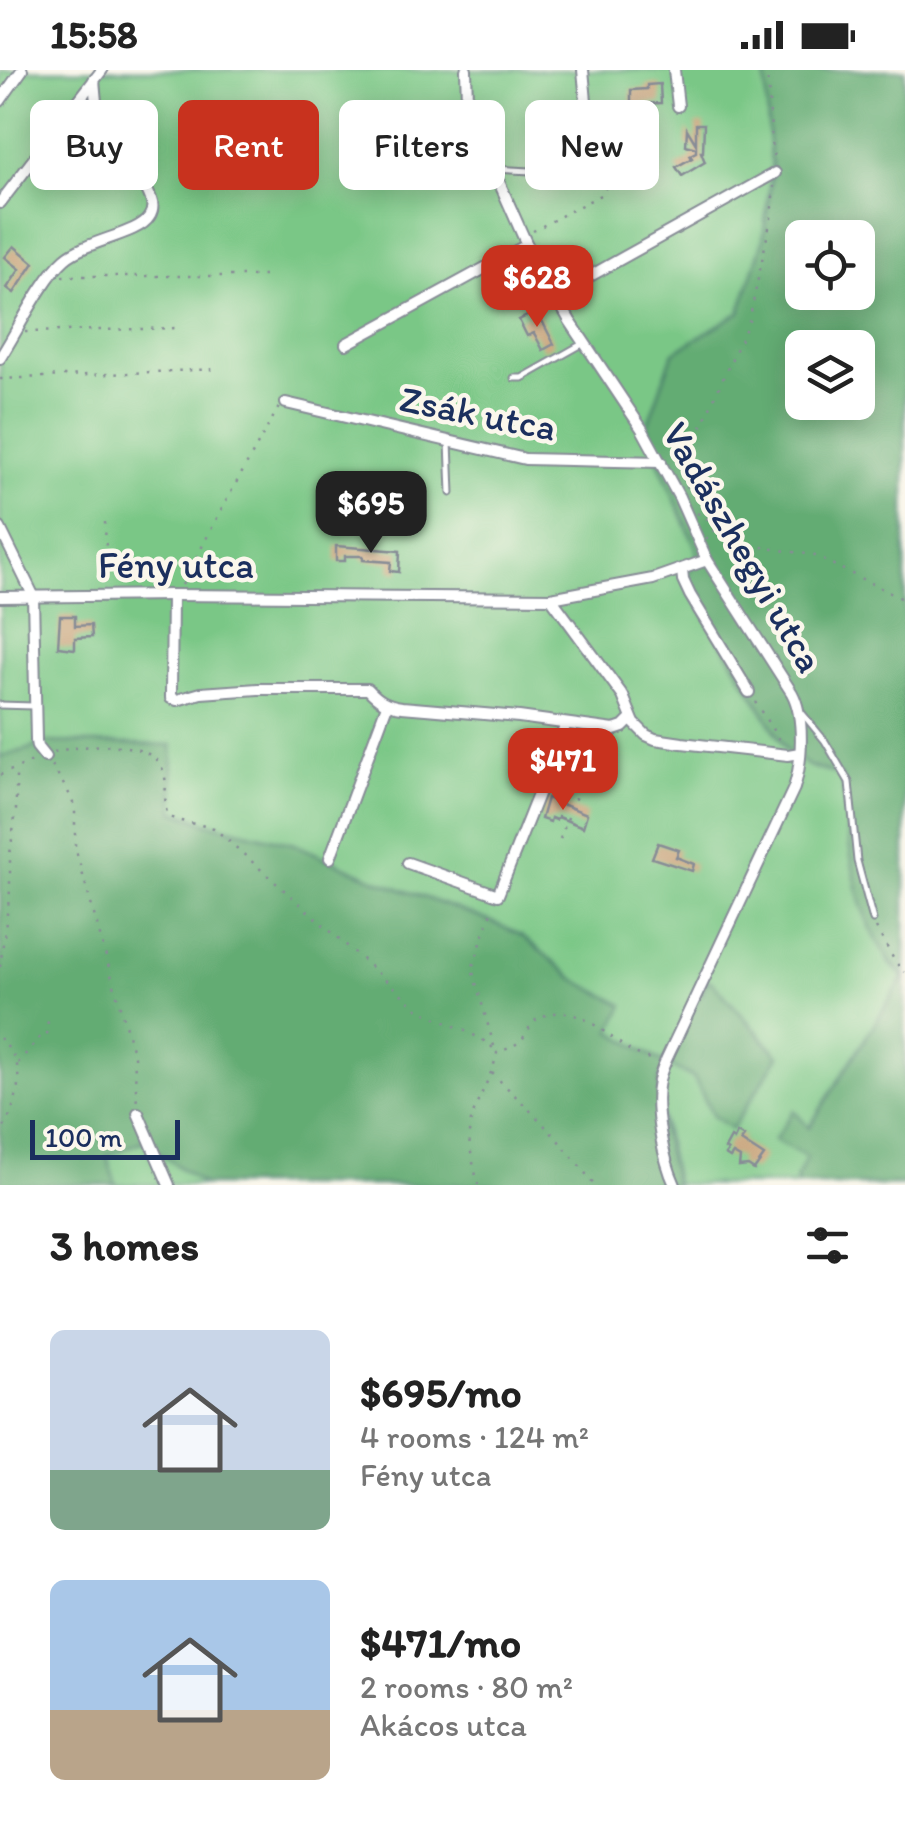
<!DOCTYPE html>
<html lang="en">
<head>
<meta charset="utf-8">
<style>
  :root { --surface:#fff; --page:#f2f2f2; --text:#222; --muted:#767676; --accent:#c8321e }
  body { margin:0; font-family:Itim,sans-serif; background:var(--page); color:var(--text); height:100vh; display:flex; flex-direction:column; font-size:38px; white-space:nowrap }
  * { box-sizing:border-box; margin:0 }
  p { font-size:32px; color:var(--muted) }
  .icon { flex:none; width:55px; height:55px; fill:none; stroke:currentColor; stroke-width:2; stroke-linecap:round; stroke-linejoin:round }
  .map { position:relative; height:1115px; overflow:hidden }
  .details { display:flex; flex-direction:column; background:var(--surface); flex:1 }
  .details>* { flex:none }
  .top-card { position:absolute; left:30px; top:30px; width:845px; height:90px; display:flex; gap:20px }
  .fabs { position:absolute; left:785px; top:150px; display:grid; gap:20px }
  .fabs a { display:grid; place-items:center; width:90px; height:90px; border-radius:15px; background:var(--surface); box-shadow:0 5px 25px #0003; font-size:50px }
  .scale { position:absolute; left:30px; bottom:25px; width:150px; box-sizing:border-box; padding-left:10px; border:5px solid #1b2f5e; border-top:0; font-size:28px; line-height:35px; white-space:nowrap; color:#1b2f5e; -webkit-text-stroke:8px #fbf7ec; paint-order:stroke }
  .price { position:absolute; translate:-50% -85px; padding:0 22px; border-radius:20px; background:var(--accent); color:#fff; font-size:32px; line-height:65px; filter:drop-shadow(0 2px 5px #0008) }
  .price::after { content:''; position:absolute; left:50%; top:60px; width:30px; height:22px; margin-left:-15px; background:inherit; clip-path:polygon(0 0,100% 0,50% 100%) }
  .price.active { background:#222; color:#fff }
  ul { padding:0; list-style:none }
  li { display:flex; align-items:center; gap:30px; height:250px; padding:0 50px }
  li span { display:grid; place-items:center; flex:none; width:280px; height:200px; border-radius:15px; color:#555 }
  li>.icon { margin-inline-start:auto }
  span .icon { width:120px; height:120px; fill:#fffc; stroke-width:1 }
  li b { font-size:42px }
  h2 { display:flex; justify-content:space-between; align-items:center; height:120px; padding:0 50px; font-size:42px }
  .chip { padding:0 35px; border-radius:15px; background:var(--surface); box-shadow:0 5px 25px #0003; font-size:35px; line-height:90px }
  .chip.active { background:var(--accent); color:#fff }
  .status { display:flex; justify-content:space-between; align-items:center; height:70px; padding:0 50px; background:var(--surface); direction:ltr }
  .status svg { height:28px; fill:currentColor }
  .map>svg:first-child { display:block }
</style>
</head>
<body>
<div class="status"><b>15:58</b><svg viewBox="0 0 49 12"><path d="M0 12V9h3v3zM5 12V6h3v6zM10 12V3h3v9zM15 12V0h3v12zM26 1h20v11H26zM47 4h2v5h-2z"/></svg></div>
<div class="map">
<svg width="905" height="1115" viewBox="0 0 905 1115">
  <rect width="100%" height="100%" fill="#fbf7ec"/>
  <filter id="ink" filterUnits="userSpaceOnUse"><feTurbulence type="fractalNoise" baseFrequency=".01" numOctaves="2"/><feDisplacementMap in="SourceGraphic" scale="20" xChannelSelector="R" yChannelSelector="G"/><feConvolveMatrix kernelMatrix="1 2 1 2 8 2 1 2 1" color-interpolation-filters="sRGB"/></filter>
  <filter id="wash" filterUnits="userSpaceOnUse"><feTurbulence type="fractalNoise" baseFrequency=".0048" numOctaves="4" result="noise"/><feDisplacementMap in="SourceGraphic" scale="40" xChannelSelector="R" yChannelSelector="G"/><feGaussianBlur stdDeviation="2.25" result="paint"/><feColorMatrix in="noise" values="0 0 0 0 0 0 0 0 0 0 0 0 0 0 0 0 0 1.4 0 .05"/><feComposite in="paint" operator="in"/></filter>
  <g filter="url(#wash)">
    <rect width="100%" height="100%" fill="#f3e8cf"/>
    <!-- green -->
    <g fill="#7ac786" stroke="#4a7b72" stroke-width="2.5">
      <polygon points="0,0 765,0 770,88 772,91 763,171 740,242 673,283 696,478 697,485 809,696 842,705 851,786 888,891 904,908 808,1059 775,1069 807,1087 796,1110 798,1115 675,1114 658,1025 667,995 694,1008 713,1046 779,986 714,914 708,911 665,994 611,961 623,935 577,911 521,865 376,810 294,774 204,752 174,741 33,678 0,687"/>
      <polygon points="143,1071 204,1115 116,1115 106,1086"/>
    </g>
    <!-- forest -->
    <g fill="#63ac73" stroke="#3f6e68" stroke-width="2.5" fill-rule="evenodd">
      <path d="M765 0H905V1115H798L796 1110 807 1087 774 1070 794 1040 809 1058 904 907C852 855 849 775 842 706L809 696 787 681 685 512 697 486 696 478 657 389 647 356 673 283 740 242 763 171 771 110 772 91 770 88ZM802 168H858V222H802ZM802 278H858V332H802Z"/>
      <polygon points="39,672 172,675 174,741 204,752 294,774 376,810 492,852 521,865 577,911 624,935 611,961 664,993 708,910 714,914 779,986 732,1059 713,1046 694,1008 668,995 659,1010 659,1045 675,1115 204,1115 143,1071 107,1086 116,1115 0,1115 0,687 33,678"/>
    </g>
    <g id="blocks">
      <!-- building -->
      <g fill="#c59f74">
        <polygon points="660,14 661,33 639,34 639,47 622,47 622,42 618,42 618,35 631,34 631,20 647,19 647,15"/>
        <polygon points="696,54 704,54 703,82 701,82 705,92 682,106 676,97 692,88 690,85 696,82 696,78 686,75 687,59 696,74"/>
        <polygon points="14,176 34,193 14,223 7,218 20,199 5,187"/>
        <polygon points="537,241 554,274 543,280 534,263 527,266 519,250"/>
        <polygon points="336,476 400,481 399,502 390,501 391,492 363,490 363,486 345,486 345,491 336,491"/>
        <polygon points="60,546 75,546 75,556 91,555 92,567 75,568 75,579 58,577"/>
        <polygon points="547,728 587,744 583,757 558,747 556,750 551,748 550,752 541,749"/>
        <polygon points="658,773 679,780 676,787 694,794 692,801 652,788"/>
        <polygon points="737,1063 744,1067 741,1071 764,1086 754,1100 748,1096 739,1097 740,1088 733,1084 730,1088 725,1085 728,1081 725,1079 731,1068 734,1070"/>
      </g>
    </g>
  </g>
  <g filter="url(#ink)">
    <use href="#blocks" fill-opacity="0" stroke="#878c96" stroke-width="2.5"/>
    <g fill="none" stroke-linecap="round" stroke-linejoin="round">
      <defs>
        <g id="service">
          <polyline points="494,99 550,102"/>
          <polyline points="514,308 522,308 584,273"/>
          <polyline points="449,372 451,423"/>
          <polyline points="0,635 33,636"/>
          <polyline points="802,643 825,671 849,712 857,791 873,850"/>
        </g>
        <g id="minor">
          <path d="M466 0 467 30 472 51 527 175 570 251 642 359 679 427 707 490 792 623C805 647 802 693 794 718L675 971C669 984 662 996 659 1010 653 1038 663 1089 675 1115"/>
          <polyline points="583,0 586,31"/>
          <polyline points="674,0 678,36"/>
          <polyline points="0,31 22,0"/>
          <polyline points="0,133 102,0"/>
          <polyline points="556,225 775,103"/>
          <polyline points="346,274 527,175"/>
          <path d="M0 288C17 262 43 208 65 189 85 171 139 164 149 147 156 137 151 128 146 118L104 53 96 32 94 10"/>
          <polyline points="286,333 525,389 661,392"/>
          <polyline points="0,458 33,525 36,671 37,677 45,687"/>
          <polyline points="682,500 683,510 690,525 749,622"/>
          <path d="M172 525 171 623V628L177 630 201 623 258 619H368C378 630 386 635 402 637L519 647 614 660 623 657 631 649"/>
          <polyline points="0,527 172,525 551,528 653,509 707,490"/>
          <polyline points="551,528 623,626 634,653 646,665 655,669 682,673 788,685 800,683"/>
          <polyline points="330,788 387,635"/>
          <polyline points="408,793 498,825 566,654"/>
          <polyline points="138,1043 169,1115"/>
        </g>
      </defs>
      <!-- service casing -->
      <use href="#service" stroke="#878c96" stroke-width="9"/>
      <!-- minor casing -->
      <use href="#minor" stroke="#878c96" stroke-width="14"/>
      <!-- path -->
      <g stroke="#878c96" stroke-width="2.5" stroke-dasharray="2.5 8" stroke-linecap="butt">
        <polyline points="767,0 772,76 775,93"/>
        <path d="M533 161 602 124C605 119 607 114 610 109 620 94 641 92 657 89"/>
        <polyline points="62,206 268,206"/>
        <polyline points="25,262 177,258"/>
        <polyline points="0,309 217,299"/>
        <polyline points="686,418 698,364 749,251 771,148 774,116"/>
        <polyline points="697,443 755,476 813,485 905,530"/>
        <polyline points="105,452 107,514"/>
        <polyline points="706,469 718,457"/>
        <polyline points="182,515 226,431 279,337"/>
        <polyline points="755,632 783,676"/>
        <path d="M54 682C83 675 148 666 163 700 169 714 162 731 168 746L176 750 214 758 416 937C437 952 485 964 497 983"/>
        <polyline points="52,695 71,727 75,739 75,777 134,986 137,1034"/>
        <polyline points="0,705 33,691"/>
        <polyline points="560,769 597,669"/>
        <polyline points="876,858 896,893 905,902"/>
        <polyline points="0,897 10,821 10,784 16,740 16,700"/>
        <path d="M0 968C6 975 15 986 17 995 22 1018 12 1045 0 1064"/>
        <polyline points="494,976 472,899 494,836"/>
        <polyline points="18,993 40,967 47,965 48,948"/>
        <path d="M492 1003C528 1038 565 1074 594 1115"/>
        <path d="M478 1115C475 1100 470 1083 469 1067 468 1041 492 1010 497 983 504 980 513 977 519 972 528 965 528 954 539 948 570 932 595 955 618 972 629 981 640 986 653 990"/>
      </g>
      <!-- service -->
      <use href="#service" stroke="#fff" stroke-width="5"/>
      <!-- minor -->
      <use href="#minor" stroke="#fff" stroke-width="10"/>
    </g>
  </g>
  <g text-anchor="middle" stroke-width="9" stroke-linejoin="round" paint-order="stroke">
    <!-- street labels -->
    <g font-size="38" fill="#1b2f5e" stroke="#fbf7ec">
      <text transform="translate(478 343) rotate(11)" y="13">Zsák utca</text>
      <text transform="translate(743 477) rotate(60)" y="13">Vadászhegyi utca</text>
      <text x="176" y="508">Fény utca</text>
    </g>
  </g>
</svg>
<div class="fabs">
<a><svg class="icon" aria-label="locate" viewBox="0 0 24 24"><circle cx="12" cy="12" r="6"/><path d="M12 2v4M12 18v4M2 12h4M18 12h4"/></svg></a>
<a><svg class="icon" aria-label="layers" viewBox="0 0 24 24"><path d="M12 4l9 5-9 5-9-5zM3 14l9 5 9-5"/></svg></a>
</div>
<div class="scale">100 m</div>
<b class="price" style="left:537px;top:260px">$628</b>
<b class="price active" style="left:371px;top:486px">$695</b>
<b class="price" style="left:563px;top:743px">$471</b>
<div class="top-card">
<a class="chip">Buy</a>
<a class="chip active">Rent</a>
<a class="chip">Filters</a>
<a class="chip">New</a>
</div>
</div>
<section class="details">
<h2>3 homes<svg class="icon" aria-label="filters" viewBox="0 0 24 24"><path d="M4 7h16M4 17h16"/><circle cx="9" cy="7" r="2"/><circle cx="15" cy="17" r="2"/></svg></h2>
<ul>
<li><span style="background:linear-gradient(#c9d6e8 70%,#7fa58c 0)"><svg class="icon" aria-label="home" viewBox="0 0 24 24"><path d="M3 11l9-7 9 7M6 9v11h12V9"/></svg></span><div><b>$695/mo</b><p>4 rooms · 124 m²</p><p>Fény utca</p></div></li>
<li><span style="background:linear-gradient(#a9c7e8 65%,#b9a48a 0)"><svg class="icon" aria-label="home" viewBox="0 0 24 24"><path d="M3 11l9-7 9 7M6 9v11h12V9"/></svg></span><div><b>$471/mo</b><p>2 rooms · 80 m²</p><p>Akácos utca</p></div></li>
</ul>
</section>
</body>
</html>
